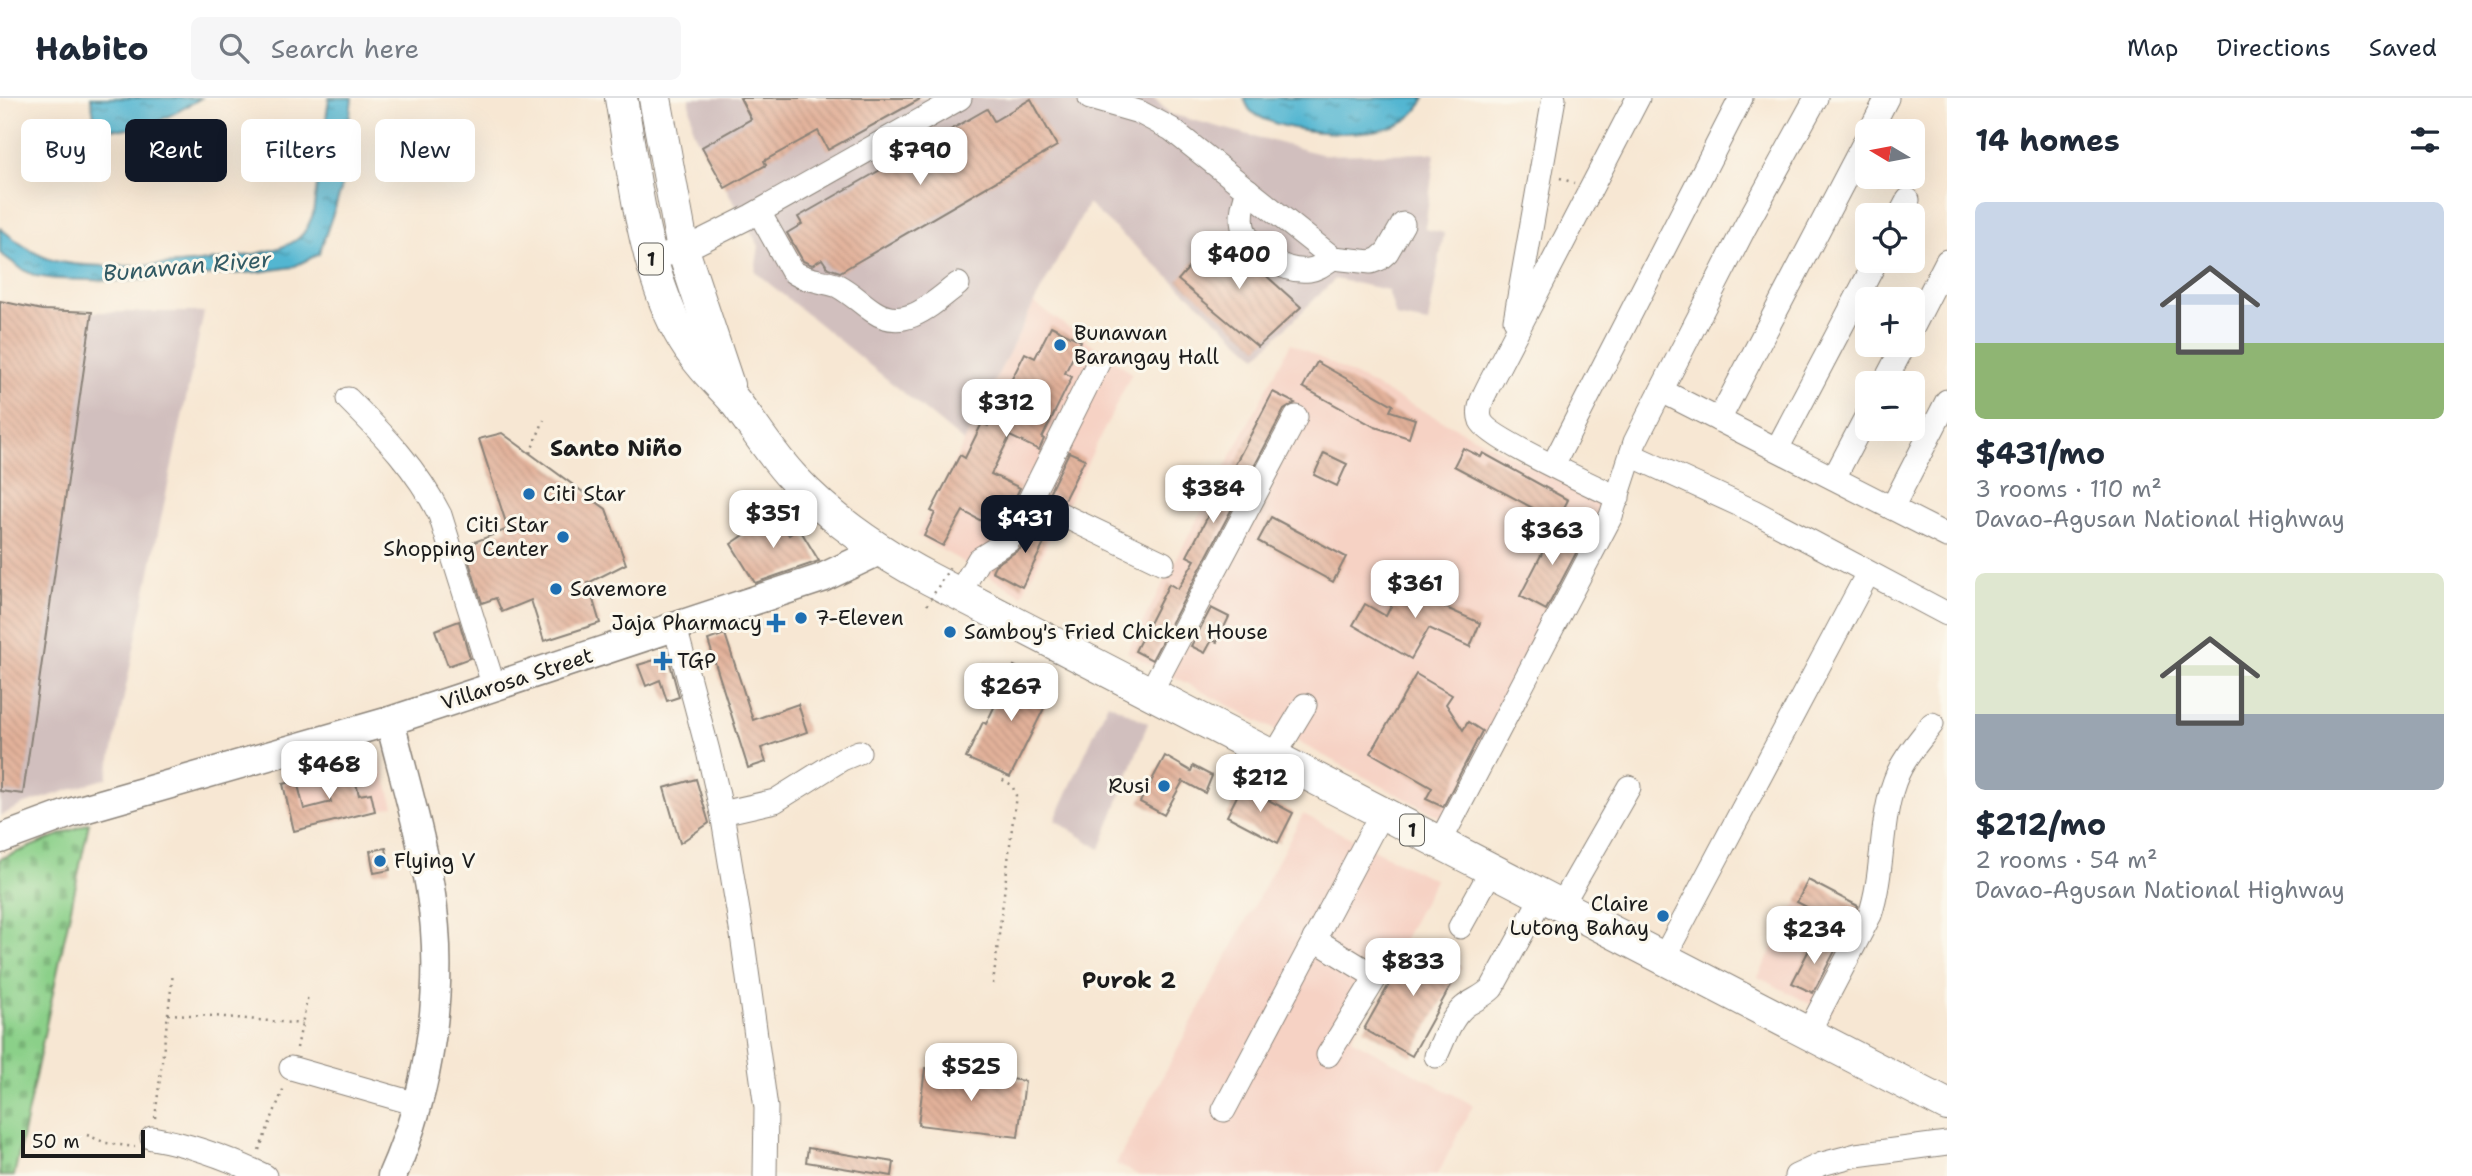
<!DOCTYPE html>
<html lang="en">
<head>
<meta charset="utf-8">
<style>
  :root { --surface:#fff; --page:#f6f6f7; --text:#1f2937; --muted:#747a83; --line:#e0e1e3; --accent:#111827 }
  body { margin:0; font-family:"Shantell Sans",sans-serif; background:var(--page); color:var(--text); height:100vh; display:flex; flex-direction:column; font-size:26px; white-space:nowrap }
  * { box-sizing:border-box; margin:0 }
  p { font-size:23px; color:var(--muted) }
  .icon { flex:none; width:38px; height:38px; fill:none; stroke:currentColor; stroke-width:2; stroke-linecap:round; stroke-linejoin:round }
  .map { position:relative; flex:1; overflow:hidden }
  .sheet { display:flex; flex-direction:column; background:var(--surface); width:525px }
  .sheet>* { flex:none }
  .guide { position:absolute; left:21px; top:21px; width:665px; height:63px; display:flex; gap:14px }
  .needle { width:46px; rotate:280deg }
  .controls { position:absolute; left:1855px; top:21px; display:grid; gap:14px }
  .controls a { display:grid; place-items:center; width:70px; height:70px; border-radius:10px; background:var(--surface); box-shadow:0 7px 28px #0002; font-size:35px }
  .scale { position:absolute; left:21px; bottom:18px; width:124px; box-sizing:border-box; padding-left:7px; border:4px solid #1c1c1c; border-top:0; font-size:19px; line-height:24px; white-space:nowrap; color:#1c1c1c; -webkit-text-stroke:5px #fbf7ec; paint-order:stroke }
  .price { position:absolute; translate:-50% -60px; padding:0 16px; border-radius:14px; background:#fff; color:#222; font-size:23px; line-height:46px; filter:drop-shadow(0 2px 4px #0008) }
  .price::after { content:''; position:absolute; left:50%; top:42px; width:21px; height:16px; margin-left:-10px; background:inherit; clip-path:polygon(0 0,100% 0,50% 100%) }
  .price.active { background:var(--accent); color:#fff }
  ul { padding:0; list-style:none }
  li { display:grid; align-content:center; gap:14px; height:371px; padding:0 28px }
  li span { display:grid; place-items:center; height:217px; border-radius:10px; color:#555 }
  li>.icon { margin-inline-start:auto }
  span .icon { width:126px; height:126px; fill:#fffc; stroke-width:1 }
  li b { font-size:30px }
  h2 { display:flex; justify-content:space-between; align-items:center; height:84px; padding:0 28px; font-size:30px }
  .pill { padding:0 24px; border-radius:10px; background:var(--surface); box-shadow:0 7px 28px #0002; font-size:24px; line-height:63px }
  .pill.active { background:var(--accent); color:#fff }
  header { display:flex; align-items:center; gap:42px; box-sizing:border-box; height:98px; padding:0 35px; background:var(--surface); border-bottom:2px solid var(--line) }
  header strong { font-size:33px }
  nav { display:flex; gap:38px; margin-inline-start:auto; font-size:24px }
  .search { width:490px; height:63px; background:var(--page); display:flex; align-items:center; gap:18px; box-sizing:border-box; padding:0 24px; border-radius:10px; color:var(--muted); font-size:26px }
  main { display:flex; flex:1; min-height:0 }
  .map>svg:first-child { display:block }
</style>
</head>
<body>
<header>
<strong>Habito</strong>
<div class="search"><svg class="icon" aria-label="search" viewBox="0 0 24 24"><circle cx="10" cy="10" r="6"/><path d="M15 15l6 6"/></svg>Search here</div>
<nav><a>Map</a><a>Directions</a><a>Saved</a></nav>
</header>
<main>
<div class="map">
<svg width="1947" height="1078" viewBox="0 0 1947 1078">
  <defs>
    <pattern id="cemetery-stones" width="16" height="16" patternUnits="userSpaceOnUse" patternTransform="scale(1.75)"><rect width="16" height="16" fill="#8bd089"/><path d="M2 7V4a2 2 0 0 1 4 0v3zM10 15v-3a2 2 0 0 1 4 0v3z" fill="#77b276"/></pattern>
    <pattern id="water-ripples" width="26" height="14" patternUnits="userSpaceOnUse" patternTransform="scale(1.75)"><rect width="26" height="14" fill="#52b6d1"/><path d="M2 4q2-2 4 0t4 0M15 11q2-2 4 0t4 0" fill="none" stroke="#4393a9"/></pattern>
    <pattern id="building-back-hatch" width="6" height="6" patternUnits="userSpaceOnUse" patternTransform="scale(1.75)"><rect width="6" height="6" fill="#e2b19a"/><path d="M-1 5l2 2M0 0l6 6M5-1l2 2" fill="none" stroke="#c19884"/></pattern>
  </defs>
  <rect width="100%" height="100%" fill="#fbf7ec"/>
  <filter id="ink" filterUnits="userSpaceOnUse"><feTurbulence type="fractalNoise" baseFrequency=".0143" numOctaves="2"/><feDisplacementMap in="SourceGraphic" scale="14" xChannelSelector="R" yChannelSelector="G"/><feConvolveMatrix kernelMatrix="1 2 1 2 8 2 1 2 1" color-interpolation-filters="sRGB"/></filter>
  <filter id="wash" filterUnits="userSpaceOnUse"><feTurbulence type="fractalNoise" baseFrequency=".00686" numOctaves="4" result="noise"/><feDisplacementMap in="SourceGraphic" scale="28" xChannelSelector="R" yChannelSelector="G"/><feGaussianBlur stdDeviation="1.57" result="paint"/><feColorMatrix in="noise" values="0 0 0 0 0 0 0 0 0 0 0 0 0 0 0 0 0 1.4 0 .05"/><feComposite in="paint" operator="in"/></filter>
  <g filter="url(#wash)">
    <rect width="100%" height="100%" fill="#f7e7d3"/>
    <!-- built -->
    <g fill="#f6d2c4">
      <polygon points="1034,205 1132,275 1022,497 917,438"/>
      <polygon points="1291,245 1610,409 1446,722 1127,554"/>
      <polygon points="376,650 394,708 294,733 281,677"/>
      <polygon points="1303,716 1435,782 1351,941 1473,1007 1437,1078 1140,1078 1116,1066"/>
      <polygon points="1808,782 1879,819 1830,916 1758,879"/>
    </g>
    <!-- industrial -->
    <g fill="#d1bfbe">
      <polygon points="689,0 1154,0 1170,16 1324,57 1435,55 1425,131 1444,135 1428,225 1396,219 1388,192 1335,181 1257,258 1088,106 1034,205 964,344 755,174 759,148 693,33"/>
      <polygon points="0,203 58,214 204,214 107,680 22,707 0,718"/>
      <polygon points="1108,605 1148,625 1100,751 1055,722"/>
    </g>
    <!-- cemetery -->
    <polygon fill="url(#cemetery-stones)" stroke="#547652" stroke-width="2" points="89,725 14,1078 0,1078 0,761"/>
    <!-- water -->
    <g fill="url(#water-ripples)" stroke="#376976" stroke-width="2">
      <path d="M91 0H201C170 19 131 43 95 25Z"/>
      <path d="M329 0H352L341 92 319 156 293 169 258 174 123 183 55 181 36 178 23 172 0 155V130C15 142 30 154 49 161 87 176 263 166 296 142 305 136 309 126 313 116Z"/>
      <path d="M1244 0H1425C1421 8 1412 19 1403 24 1371 42 1281 37 1252 14 1248 11 1246 4 1244 0Z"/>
    </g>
    <g id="blocks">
      <!-- building -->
      <g fill="url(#building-back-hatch)">
        <polygon points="740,0 922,0 828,52 818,33 764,63 766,67 725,90 702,49 751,21"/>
        <polygon points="1031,1 1057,48 840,174 828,170 822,161 812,167 803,163 787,135 802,126 798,119 987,11 994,23"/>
        <polygon points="1219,135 1301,209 1258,249 1178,182"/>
        <polygon points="0,203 42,212 92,214 23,696 0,693"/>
        <polygon points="1051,228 1081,243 1065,275 1072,279 1042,340 1044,341 1039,352 1010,338 991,376 1020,390 1000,430 998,432 963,413 943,448 924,438 935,415 931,413 960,357 965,360 982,325 988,328 1025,255 1035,260"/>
        <polygon points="1317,264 1393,307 1390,313 1415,321 1409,340 1375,329 1303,289"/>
        <polygon points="1273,294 1295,305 1284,312 1152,562 1135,553 1169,486 1178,491 1195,462 1187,458"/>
        <polygon points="502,335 606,411 626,466 588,485 600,525 544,543 531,502 502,514 496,500 482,505 464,448 508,431 479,341"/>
        <polygon points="1463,350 1481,359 1483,355 1568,402 1557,423 1454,368"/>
        <polygon points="1069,354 1085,361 1064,402 1049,395"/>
        <polygon points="1324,355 1347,366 1337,388 1314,377"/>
        <polygon points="775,416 789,437 799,430 819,463 755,485 731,446"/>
        <polygon points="1271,419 1346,459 1333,484 1258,443"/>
        <polygon points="1036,420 1053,428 1022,489 992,473 995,467 1020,451"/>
        <polygon points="1557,426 1584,440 1546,512 1520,498"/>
        <polygon points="1406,479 1439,496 1435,505 1480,525 1470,549 1429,530 1411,561 1353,527 1365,506 1386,518"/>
        <polygon points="1211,510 1229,519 1217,544 1212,542 1205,555 1191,548"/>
        <polygon points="459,523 470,560 448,568 435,532"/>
        <polygon points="725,536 753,622 798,606 807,634 761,650 766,664 748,670 708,542"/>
        <polygon points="668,558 679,599 667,603 660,582 646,588 638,567"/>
        <polygon points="1014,568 1054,590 1010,679 966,660 983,624 986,626"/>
        <polygon points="1416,576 1452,597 1446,606 1463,632 1468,624 1482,633 1443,709 1426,701 1432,690 1371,655"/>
        <polygon points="1165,658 1191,673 1193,668 1212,678 1205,695 1183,683 1164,717 1140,704"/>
        <polygon points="351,666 359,697 371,695 375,713 294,733 283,686 297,683 304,711 331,704 323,674"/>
        <polygon points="696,681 709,725 680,745 664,690"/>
        <polygon points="1242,688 1293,715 1278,745 1227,718"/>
        <polygon points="386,750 390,772 374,775 370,753"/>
        <polygon points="1808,782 1858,808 1849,827 1837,821 1836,824 1797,804"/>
        <polygon points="1815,840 1836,851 1813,895 1792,885"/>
        <polygon points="1414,842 1461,869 1412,958 1364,931"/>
        <polygon points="925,970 1025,983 1018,1039 918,1027"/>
        <polygon points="808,1050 894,1064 892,1078 806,1064"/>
      </g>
    </g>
  </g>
  <g filter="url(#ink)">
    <use href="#blocks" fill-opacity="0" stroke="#8a8278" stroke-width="2"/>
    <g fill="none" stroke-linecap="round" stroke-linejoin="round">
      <defs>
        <g id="minor">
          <polyline points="1090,0 1139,14 1171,31 1333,160 1371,164 1379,161 1387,154 1403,126"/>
          <polyline points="1870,33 1887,0"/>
          <path d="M1248 92C1243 106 1239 121 1245 135 1255 156 1285 175 1309 172 1318 171 1325 165 1333 160"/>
          <path d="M759 114 792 173C805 183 823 182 838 188 851 195 861 205 873 213 905 235 933 205 958 186"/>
          <polyline points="1900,117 1908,102"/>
          <polyline points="651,161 683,152 751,118 960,0"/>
          <polyline points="1515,222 1554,0"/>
          <polyline points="1913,229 1947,163"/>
          <polyline points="1884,285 1904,247"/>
          <polyline points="1662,293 1947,438"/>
          <path d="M348 301C384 337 417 371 440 417L494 589"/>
          <polyline points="1719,322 1867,39"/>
          <polyline points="1777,351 1876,163"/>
          <polyline points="1631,357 1753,413 1947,516"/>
          <polyline points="1553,367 1741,0"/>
          <polyline points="1834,380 1867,317"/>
          <path d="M1618 400C1595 388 1489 341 1481 323 1476 311 1484 297 1489 287L1638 0"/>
          <polyline points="1031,402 1163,465"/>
          <polyline points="1892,410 1947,303"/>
          <polyline points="959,496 979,461 1008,443 1012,437 1098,265"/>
          <polyline points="675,529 708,653 722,715 742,837 766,1010 765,1078"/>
          <polyline points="1150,595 1296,319"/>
          <polyline points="1273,660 1305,607"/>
          <polyline points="722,715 775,703 842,661 859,654"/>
          <polyline points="1439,746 1611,418 1635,344 1642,330 1744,131 1816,0"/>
          <polyline points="1561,808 1629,689"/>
          <polyline points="1460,829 1491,773"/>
          <polyline points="1314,841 1376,879 1328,957"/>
          <polyline points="1663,861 1868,475"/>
          <path d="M1808 935 1870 817C1885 772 1879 717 1898 675 1906 657 1920 642 1932 626"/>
          <path d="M1436 958C1444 941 1450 921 1464 909 1473 902 1483 899 1492 890L1542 799"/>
          <polyline points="291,970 417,1006"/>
          <polyline points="1224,1012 1381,716"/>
          <path d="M152 1040C193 1047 228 1060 265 1078"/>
          <polyline points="1796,1078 1822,1066 1856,1057 1947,1045"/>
        </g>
        <g id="major">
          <path d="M390 623C403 677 421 735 430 790 446 885 431 990 392 1078"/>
          <polyline points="0,741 73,714 390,623 822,480 881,452"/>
        </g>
        <g id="highway">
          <path d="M621 0C632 63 639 131 661 192 670 218 683 245 701 266 711 279 723 289 733 301 754 328 771 357 794 381 832 422 881 455 930 481L1947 1007"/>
          <polyline points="655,0 683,152 728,287"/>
        </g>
      </defs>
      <!-- minor casing -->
      <use href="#minor" stroke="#8a8278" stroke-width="25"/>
      <!-- major casing -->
      <use href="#major" stroke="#8a8278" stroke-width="31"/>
      <!-- highway casing -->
      <use href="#highway" stroke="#8a8278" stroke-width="34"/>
      <!-- path -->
      <g stroke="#8a8278" stroke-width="2.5" stroke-dasharray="2 5" stroke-linecap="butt">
        <polyline points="1560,80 1574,85"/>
        <polyline points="530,355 544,322"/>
        <polyline points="993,886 1016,697 1012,687 1001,681"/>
        <polyline points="168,916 214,918 303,926"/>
        <polyline points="297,950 308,897"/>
        <polyline points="155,1020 173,875"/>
        <polyline points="87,1037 106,1045 135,1049"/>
        <polyline points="259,1052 285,987"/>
      </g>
      <!-- minor -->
      <use href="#minor" stroke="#fff" stroke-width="23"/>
      <!-- major -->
      <use href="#major" stroke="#fff" stroke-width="28"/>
      <!-- highway -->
      <use href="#highway" stroke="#fff" stroke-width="32"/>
      <!-- path-bridge -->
      <polyline stroke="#8a8278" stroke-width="2.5" stroke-dasharray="2 5" stroke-linecap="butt" points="927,507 950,469"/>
    </g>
  </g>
  <!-- markers -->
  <g fill="#1f6fb2" stroke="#fbf7ec" stroke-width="2.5">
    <circle cx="1060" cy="247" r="7"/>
    <circle cx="529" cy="396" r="7"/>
    <circle cx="563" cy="439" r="7"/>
    <circle cx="556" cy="491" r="7"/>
    <circle cx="801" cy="520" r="7"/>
    <path d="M772.5 514.5h7v7h7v7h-7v7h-7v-7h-7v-7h7z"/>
    <circle cx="950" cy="534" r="7"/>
    <path d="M659.5 552.5h7v7h7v7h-7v7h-7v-7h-7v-7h7z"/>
    <circle cx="1164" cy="688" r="7"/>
    <circle cx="380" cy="763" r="7"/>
    <circle cx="1663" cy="818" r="7"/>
  </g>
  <g text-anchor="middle" stroke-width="6" stroke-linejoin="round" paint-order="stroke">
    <!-- shield labels -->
    <g fill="#fbf7ec" stroke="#5f5e5a" stroke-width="2">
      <rect x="639" y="145.5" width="24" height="31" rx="5"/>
      <rect x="1400" y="716.5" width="24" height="31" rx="5"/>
    </g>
    <g font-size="19" font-weight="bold" fill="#1c1c1c">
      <text x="651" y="168">1</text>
      <text x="1412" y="739">1</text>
    </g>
    <!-- poi labels -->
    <g font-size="21" fill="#1c1c1c" stroke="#fbf7ec" text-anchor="start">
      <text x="1074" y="242">Bunawan<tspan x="1074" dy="24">Barangay Hall</tspan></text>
      <text x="543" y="403">Citi Star</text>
      <text x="549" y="434" text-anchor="end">Citi Star<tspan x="549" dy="24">Shopping Center</tspan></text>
      <text x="570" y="498">Savemore</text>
      <text x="815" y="527">7-Eleven</text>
      <text x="762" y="532" text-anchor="end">Jaja Pharmacy</text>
      <text x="964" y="541">Samboy's Fried Chicken House</text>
      <text x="677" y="570">TGP</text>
      <text x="1150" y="695" text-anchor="end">Rusi</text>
      <text x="394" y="770">Flying V</text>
      <text x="1649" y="813" text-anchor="end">Claire<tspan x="1649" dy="24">Lutong Bahay</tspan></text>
    </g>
    <!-- street labels -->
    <g font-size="21" fill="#1c1c1c" stroke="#fbf7ec">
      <text transform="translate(517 581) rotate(-18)" y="7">Villarosa Street</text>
    </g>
    <!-- water labels -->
    <g font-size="23" font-style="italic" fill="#325a64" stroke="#fbf7ec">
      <text transform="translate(187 168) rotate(-5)" y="8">Bunawan River</text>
    </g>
    <!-- neighbourhood labels -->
    <g font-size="23" font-weight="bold" fill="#1c1c1c" stroke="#fbf7ec">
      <text x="616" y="358">Santo Niño</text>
      <text x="1129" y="890">Purok 2</text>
    </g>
  </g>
</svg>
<div class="controls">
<a><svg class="needle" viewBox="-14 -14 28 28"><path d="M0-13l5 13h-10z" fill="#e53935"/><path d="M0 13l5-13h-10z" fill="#747a83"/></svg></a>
<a><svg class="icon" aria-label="locate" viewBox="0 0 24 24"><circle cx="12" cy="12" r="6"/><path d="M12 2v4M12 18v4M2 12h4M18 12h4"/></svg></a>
<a>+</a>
<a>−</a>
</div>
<div class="scale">50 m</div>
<b class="price" style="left:920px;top:89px">$790</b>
<b class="price" style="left:1239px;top:193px">$400</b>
<b class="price" style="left:1006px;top:341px">$312</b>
<b class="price" style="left:1213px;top:427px">$384</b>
<b class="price" style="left:773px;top:452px">$351</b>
<b class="price active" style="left:1025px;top:457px">$431</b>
<b class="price" style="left:1552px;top:469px">$363</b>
<b class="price" style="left:1415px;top:522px">$361</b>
<b class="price" style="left:1011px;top:625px">$267</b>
<b class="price" style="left:329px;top:703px">$468</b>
<b class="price" style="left:1260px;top:716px">$212</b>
<b class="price" style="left:1814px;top:868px">$234</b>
<b class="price" style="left:1413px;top:900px">$833</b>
<b class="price" style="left:971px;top:1005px">$525</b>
<div class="guide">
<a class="pill">Buy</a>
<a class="pill active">Rent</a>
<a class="pill">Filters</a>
<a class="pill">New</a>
</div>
</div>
<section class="sheet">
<h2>14 homes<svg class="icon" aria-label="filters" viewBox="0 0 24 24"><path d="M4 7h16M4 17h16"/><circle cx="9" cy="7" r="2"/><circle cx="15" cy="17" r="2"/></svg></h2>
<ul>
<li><span style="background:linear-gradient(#c9d6e8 65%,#8fb573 0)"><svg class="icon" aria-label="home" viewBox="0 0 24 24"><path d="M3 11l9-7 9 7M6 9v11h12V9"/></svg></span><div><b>$431/mo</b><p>3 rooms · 110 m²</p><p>Davao-Agusan National Highway</p></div></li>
<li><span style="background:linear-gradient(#dfe7d0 65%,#9aa5b1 0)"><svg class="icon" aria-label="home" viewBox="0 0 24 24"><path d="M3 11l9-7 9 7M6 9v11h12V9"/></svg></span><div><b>$212/mo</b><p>2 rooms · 54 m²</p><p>Davao-Agusan National Highway</p></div></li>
</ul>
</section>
</main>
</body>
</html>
